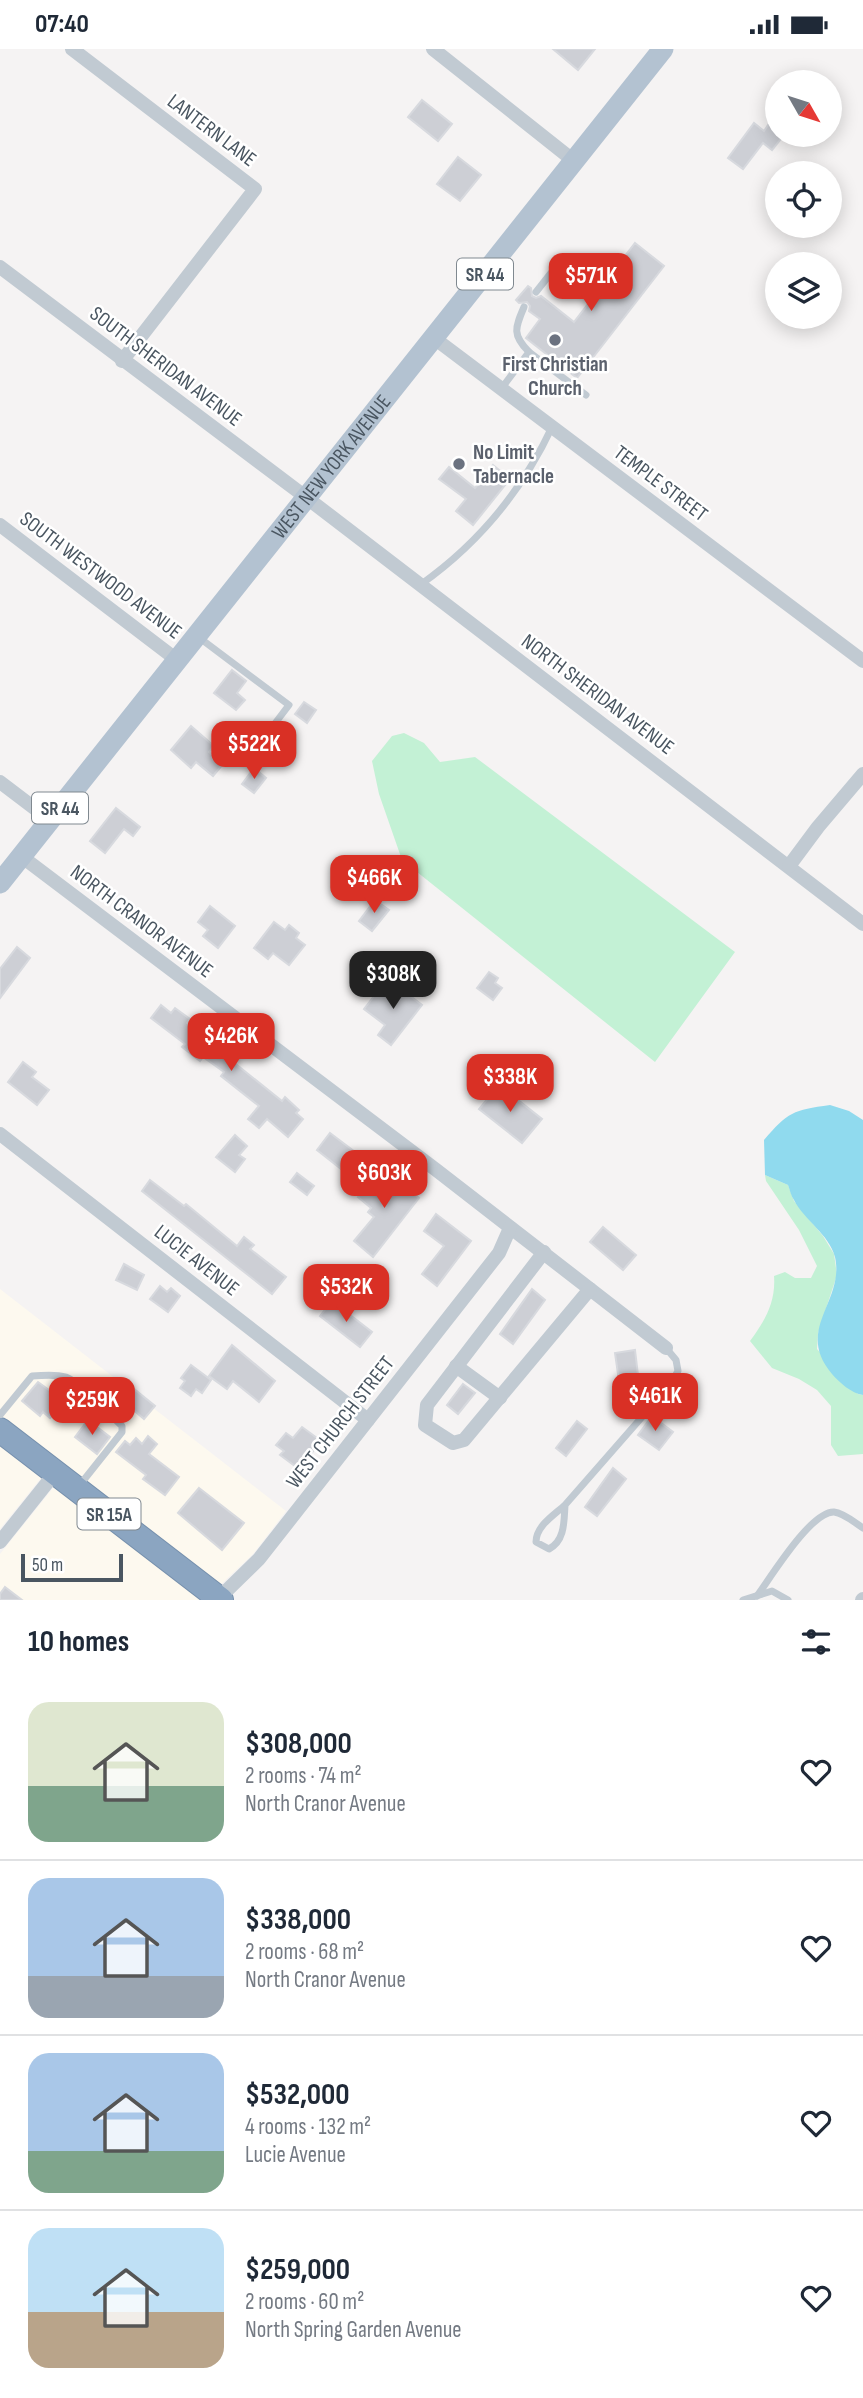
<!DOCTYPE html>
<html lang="en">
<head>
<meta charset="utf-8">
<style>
  :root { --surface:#fff; --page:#f2f2f3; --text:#1f2937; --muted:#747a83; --line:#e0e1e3; --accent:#d93025 }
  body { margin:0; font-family:"Sofia Sans Condensed",sans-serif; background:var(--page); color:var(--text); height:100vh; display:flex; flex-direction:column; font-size:26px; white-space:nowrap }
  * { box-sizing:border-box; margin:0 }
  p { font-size:23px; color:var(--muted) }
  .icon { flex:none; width:38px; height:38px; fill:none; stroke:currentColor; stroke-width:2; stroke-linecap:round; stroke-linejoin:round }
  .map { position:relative; height:1551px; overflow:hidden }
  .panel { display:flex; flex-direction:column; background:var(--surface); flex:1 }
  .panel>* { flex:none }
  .needle { width:46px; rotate:129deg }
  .tools { position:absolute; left:765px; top:21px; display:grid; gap:14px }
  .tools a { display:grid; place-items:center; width:77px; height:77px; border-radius:50%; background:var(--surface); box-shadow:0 4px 18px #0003; font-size:35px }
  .scale { position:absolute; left:21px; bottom:18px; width:102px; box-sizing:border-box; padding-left:7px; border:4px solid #4a5661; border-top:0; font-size:19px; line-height:24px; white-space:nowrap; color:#4a5661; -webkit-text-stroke:5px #fff; paint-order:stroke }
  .price { position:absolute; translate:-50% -60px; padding:0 16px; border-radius:14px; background:var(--accent); color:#fff; font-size:23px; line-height:46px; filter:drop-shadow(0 2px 4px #0008) }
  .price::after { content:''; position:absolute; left:50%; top:42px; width:21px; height:16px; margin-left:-10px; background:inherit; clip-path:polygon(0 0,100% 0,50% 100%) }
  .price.current { background:#222; color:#fff }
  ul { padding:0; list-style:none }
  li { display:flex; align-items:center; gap:21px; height:175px; padding:0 28px }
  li+li { border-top:2px solid var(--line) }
  li span { display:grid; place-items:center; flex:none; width:196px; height:140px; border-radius:21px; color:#555 }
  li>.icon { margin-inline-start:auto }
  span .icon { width:84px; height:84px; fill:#fffc; stroke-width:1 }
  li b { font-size:30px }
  h2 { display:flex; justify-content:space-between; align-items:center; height:84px; padding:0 28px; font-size:30px }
  .status { display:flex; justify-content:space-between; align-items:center; height:49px; padding:0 35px; background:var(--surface); direction:ltr }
  .status svg { height:19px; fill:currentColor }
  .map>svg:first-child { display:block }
</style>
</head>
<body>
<div class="status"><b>07:40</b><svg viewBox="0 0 49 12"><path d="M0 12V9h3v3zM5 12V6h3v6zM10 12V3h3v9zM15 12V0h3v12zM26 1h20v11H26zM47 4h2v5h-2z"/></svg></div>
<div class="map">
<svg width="863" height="1551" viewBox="0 0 863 1551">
  <rect width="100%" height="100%" fill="#f5f3f3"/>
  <!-- commercial -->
  <g fill="#fdf9ef">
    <polygon points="0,1240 286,1462 253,1505 217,1539 0,1372"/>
    <polygon points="0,1390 45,1424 0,1480"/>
    <polygon points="57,1434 207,1551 12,1551 0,1542 0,1505"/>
  </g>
  <!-- green -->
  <g fill="#c3f1d5">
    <polygon points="404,684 424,694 440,713 475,708 735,903 655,1013 402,811 379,745 372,712 392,687"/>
    <path d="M765 1126 788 1136 794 1152 823 1187 834 1205 837 1226 818 1284 817 1300 858 1345 863 1346V1405L838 1407 831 1396V1357L817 1341 799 1330 772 1319 750 1292C765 1272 776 1253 774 1227L785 1223 795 1229H811L817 1217 799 1181 766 1132Z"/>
  </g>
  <!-- water -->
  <path fill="#90daee" d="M830 1056 849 1062 863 1071V1346C851 1344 840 1334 832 1325 794 1280 845 1253 835 1208 829 1185 804 1171 794 1151 791 1147 790 1141 788 1136L765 1126 764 1091C788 1063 793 1061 830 1056Z"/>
  <!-- building -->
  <g fill="#cdcfd5" stroke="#d7d9de" stroke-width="2">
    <polygon points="553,0 595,0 578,21"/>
    <polygon points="422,51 452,75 438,92 408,68"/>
    <polygon points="770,73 777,79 777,86 784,86 772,101 763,94 743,120 728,109 754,74 764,82"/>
    <polygon points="458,108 481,126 460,152 437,135"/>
    <polygon points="635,194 664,217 577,329 526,289 540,270 529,262 530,257 527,253 519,254 516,251 528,237 531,239 532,247 536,249 541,247 574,273"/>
    <polygon points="493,416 510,430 473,476 456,462 466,450 439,430 449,418 475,439"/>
    <polygon points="232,621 246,632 237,644 245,651 236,661 214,644"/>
    <polygon points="304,653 316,661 307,674 295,665"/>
    <polygon points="191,677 214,697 209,703 223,715 213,727 196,713 191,719 171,701"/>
    <polygon points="254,719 266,729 254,744 242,735"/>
    <polygon points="116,759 140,778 133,787 124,780 105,804 90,792"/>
    <polygon points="375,851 389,861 372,882 359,872"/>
    <polygon points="210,857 235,877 218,899 203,887 208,881 198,873"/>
    <polygon points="274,873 285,881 289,876 299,884 296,889 305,896 289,916 273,904 268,910 254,899"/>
    <polygon points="17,898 30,909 0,949 0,920"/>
    <polygon points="489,923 498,929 495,934 502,939 493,951 477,939"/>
    <polygon points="391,932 422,956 391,996 378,986 385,976 364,960 378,942 381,945"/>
    <polygon points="161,956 171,964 175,959 190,970 187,974 224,1002 222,1004 282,1052 285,1048 299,1061 296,1064 303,1070 288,1088 267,1070 259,1079 248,1070 259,1057 221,1027 224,1023 203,1008 200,1012 182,998 185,995 151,969"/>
    <polygon points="23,1013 36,1023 32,1028 49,1041 37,1056 8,1033"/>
    <polygon points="499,1036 542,1070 522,1094 479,1060"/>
    <polygon points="330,1084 359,1106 345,1123 317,1101"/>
    <polygon points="235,1086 247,1097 239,1106 245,1110 235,1123 216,1108"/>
    <polygon points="382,1118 419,1149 373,1208 354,1192 374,1168 368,1163 371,1159 358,1148"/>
    <polygon points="297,1124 314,1137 307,1146 290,1133"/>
    <polygon points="150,1131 184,1157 186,1155 237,1197 244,1188 254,1196 250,1200 286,1228 272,1245 142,1142"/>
    <polygon points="436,1165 471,1192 437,1237 422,1225 444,1197 424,1182"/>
    <polygon points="603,1178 636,1206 623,1221 590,1193"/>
    <polygon points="124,1215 144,1226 137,1241 116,1231"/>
    <polygon points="160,1237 167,1243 171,1239 180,1247 168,1263 150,1250"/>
    <polygon points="532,1240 545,1251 513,1295 500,1285"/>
    <polygon points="332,1252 372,1283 360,1298 320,1267"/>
    <polygon points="232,1296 275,1332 259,1353 233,1332 227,1340 209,1327"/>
    <polygon points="635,1301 640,1343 621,1346 615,1304"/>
    <polygon points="191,1316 211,1331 202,1344 196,1340 191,1347 180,1339 185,1332 181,1329"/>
    <polygon points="38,1333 49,1341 53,1336 68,1349 50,1369 43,1363 40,1367 22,1352"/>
    <polygon points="463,1335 475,1344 458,1365 447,1356"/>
    <polygon points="133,1339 155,1357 144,1370 122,1351"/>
    <polygon points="652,1367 673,1383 659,1401 638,1386"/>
    <polygon points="88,1371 110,1388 97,1405 75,1388"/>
    <polygon points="577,1372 587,1380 566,1407 556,1399"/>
    <polygon points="302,1378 321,1392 299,1420 280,1406 284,1402 276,1396 286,1384 293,1389"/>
    <polygon points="148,1387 157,1395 149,1405 179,1428 165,1446 143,1430 146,1426 116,1403 125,1392 130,1396 136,1389 142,1395"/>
    <polygon points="613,1419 626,1430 597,1467 585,1458"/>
    <polygon points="199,1439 244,1474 222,1501 178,1464"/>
    <polygon points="5,1538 22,1551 0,1551 0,1545"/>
  </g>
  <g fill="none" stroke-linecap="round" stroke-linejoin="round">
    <defs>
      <polyline id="highway" points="0,1381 221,1551"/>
    </defs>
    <!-- highway casing -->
    <use href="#highway" stroke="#7690ad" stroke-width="26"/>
    <!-- lane -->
    <g stroke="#c1cad2" stroke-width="7">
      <polyline points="536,243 551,224"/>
      <path d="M524 258C515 279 512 286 529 303"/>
      <polyline points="501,340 529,303 586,346"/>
      <path d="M420 536C478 495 522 442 552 378"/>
      <polyline points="197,587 289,656 270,681"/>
      <path d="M0 1366 32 1327C43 1326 56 1325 66 1328 80 1333 109 1365 122 1377V1383L79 1437"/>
      <path d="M565 1456C554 1466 536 1477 536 1493L549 1500C565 1492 564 1472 565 1456L670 1336 678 1322 676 1311 666 1299"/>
      <path d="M757 1547C771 1528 811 1462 834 1463 844 1464 855 1474 863 1479"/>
      <polyline points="743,1551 772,1542 788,1551"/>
    </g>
    <!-- street -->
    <g stroke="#c1cad2" stroke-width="14">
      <polyline points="72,0 255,140 122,312"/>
      <polyline points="433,0 574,112"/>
      <polyline points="0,218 307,449 863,875"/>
      <polyline points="434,289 863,612"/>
      <polyline points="0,476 177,611"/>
      <polyline points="0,733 50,771"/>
      <polyline points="21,807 435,1120 666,1299"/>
      <polyline points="789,817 818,778 863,725"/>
      <polyline points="0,1085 368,1371"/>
      <polyline points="544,1203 427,1356 425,1376 453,1394 464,1391 590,1240"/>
      <polyline points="456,1317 500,1349"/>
      <polyline points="0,1493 55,1424"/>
      <polyline points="217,1551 259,1510 499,1204 510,1179"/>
      <polyline points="862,1551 863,1550"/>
    </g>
    <!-- primary -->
    <path stroke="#b3c2d1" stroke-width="21" id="s1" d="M0 834 663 0"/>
    <!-- highway -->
    <use href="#highway" stroke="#8ba5c1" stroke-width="24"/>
  </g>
  <!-- markers -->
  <g fill="#6b7280" stroke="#fff" stroke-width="2.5">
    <circle cx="555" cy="291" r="7"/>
    <circle cx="459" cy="415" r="7"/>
  </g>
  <g text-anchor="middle" stroke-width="5" stroke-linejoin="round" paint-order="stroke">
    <!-- shield labels -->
    <g fill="#fff" stroke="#808990" stroke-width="2">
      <rect x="457" y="209.5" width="56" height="31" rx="5"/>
      <rect x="32" y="743.5" width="56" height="31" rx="5"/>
      <rect x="77.5" y="1449.5" width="63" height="31" rx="5"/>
    </g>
    <g font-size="19" font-weight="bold" fill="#4a5661">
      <text x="485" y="232">SR 44</text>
      <text x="60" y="766">SR 44</text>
      <text x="109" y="1472">SR 15A</text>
    </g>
    <!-- street labels -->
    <g font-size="21" fill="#4a5661" stroke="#fff">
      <text transform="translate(212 81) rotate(37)" y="7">LANTERN LANE</text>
      <text transform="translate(166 317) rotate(37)" y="7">SOUTH SHERIDAN AVENUE</text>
      <text dy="7" stroke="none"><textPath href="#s1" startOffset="532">WEST NEW YORK AVENUE</textPath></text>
      <text transform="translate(661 434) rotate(37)" y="7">TEMPLE STREET</text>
      <text transform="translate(101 526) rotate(37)" y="7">SOUTH WESTWOOD AVENUE</text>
      <text transform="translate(598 645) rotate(37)" y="7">NORTH SHERIDAN AVENUE</text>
      <text transform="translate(142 872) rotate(37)" y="7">NORTH CRANOR AVENUE</text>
      <text transform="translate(197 1211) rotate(38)" y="7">LUCIE AVENUE</text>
      <text transform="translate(340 1373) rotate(-52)" y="7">WEST CHURCH STREET</text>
    </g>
    <!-- worship labels -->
    <g font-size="21" font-weight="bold" fill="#5b616d" stroke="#fff">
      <text x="555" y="322">First Christian<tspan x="555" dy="24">Church</tspan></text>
      <text x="473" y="410" text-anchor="start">No Limit<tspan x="473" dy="24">Tabernacle</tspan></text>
    </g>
  </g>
</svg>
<div class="tools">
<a><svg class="needle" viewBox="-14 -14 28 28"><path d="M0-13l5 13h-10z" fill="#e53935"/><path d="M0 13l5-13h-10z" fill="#747a83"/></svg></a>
<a><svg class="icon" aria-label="locate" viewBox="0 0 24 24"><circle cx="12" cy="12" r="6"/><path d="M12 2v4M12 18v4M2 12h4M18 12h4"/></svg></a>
<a><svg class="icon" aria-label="layers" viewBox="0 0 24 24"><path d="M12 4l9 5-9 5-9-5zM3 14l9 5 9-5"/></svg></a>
</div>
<div class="scale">50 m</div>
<b class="price" style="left:591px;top:264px">$571K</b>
<b class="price" style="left:254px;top:732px">$522K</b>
<b class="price" style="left:374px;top:866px">$466K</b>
<b class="price current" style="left:393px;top:962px">$308K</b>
<b class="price" style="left:231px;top:1024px">$426K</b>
<b class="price" style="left:510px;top:1065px">$338K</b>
<b class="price" style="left:384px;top:1161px">$603K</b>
<b class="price" style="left:346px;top:1275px">$532K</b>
<b class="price" style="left:655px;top:1384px">$461K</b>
<b class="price" style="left:92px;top:1388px">$259K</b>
</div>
<section class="panel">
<h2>10 homes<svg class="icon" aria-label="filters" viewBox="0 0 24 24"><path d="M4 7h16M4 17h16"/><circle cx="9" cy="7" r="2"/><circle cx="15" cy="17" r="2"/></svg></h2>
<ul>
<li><span style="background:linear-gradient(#dfe7d0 60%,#7fa58c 0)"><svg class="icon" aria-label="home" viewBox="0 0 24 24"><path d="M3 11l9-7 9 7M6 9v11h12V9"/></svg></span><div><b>$308,000</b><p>2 rooms · 74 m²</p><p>North Cranor Avenue</p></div><svg class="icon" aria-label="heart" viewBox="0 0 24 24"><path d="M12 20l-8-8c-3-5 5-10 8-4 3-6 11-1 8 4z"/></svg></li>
<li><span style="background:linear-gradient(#a9c7e8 70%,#9aa5b1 0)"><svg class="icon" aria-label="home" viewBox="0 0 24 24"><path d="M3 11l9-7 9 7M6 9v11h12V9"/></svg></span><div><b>$338,000</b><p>2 rooms · 68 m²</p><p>North Cranor Avenue</p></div><svg class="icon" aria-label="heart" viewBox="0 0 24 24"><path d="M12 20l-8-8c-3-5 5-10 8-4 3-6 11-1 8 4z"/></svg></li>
<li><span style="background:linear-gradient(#a9c7e8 70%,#7fa58c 0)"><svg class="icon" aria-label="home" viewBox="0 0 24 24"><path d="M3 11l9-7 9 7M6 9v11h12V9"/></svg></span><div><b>$532,000</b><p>4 rooms · 132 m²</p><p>Lucie Avenue</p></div><svg class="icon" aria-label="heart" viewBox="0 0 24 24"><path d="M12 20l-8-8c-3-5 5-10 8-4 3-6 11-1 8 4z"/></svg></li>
<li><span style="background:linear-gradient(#bfe0f5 60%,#b9a48a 0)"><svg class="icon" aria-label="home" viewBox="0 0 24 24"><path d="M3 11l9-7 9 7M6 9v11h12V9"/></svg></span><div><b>$259,000</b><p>2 rooms · 60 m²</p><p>North Spring Garden Avenue</p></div><svg class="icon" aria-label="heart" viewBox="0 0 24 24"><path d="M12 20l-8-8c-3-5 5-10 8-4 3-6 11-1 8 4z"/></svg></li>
</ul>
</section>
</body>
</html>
